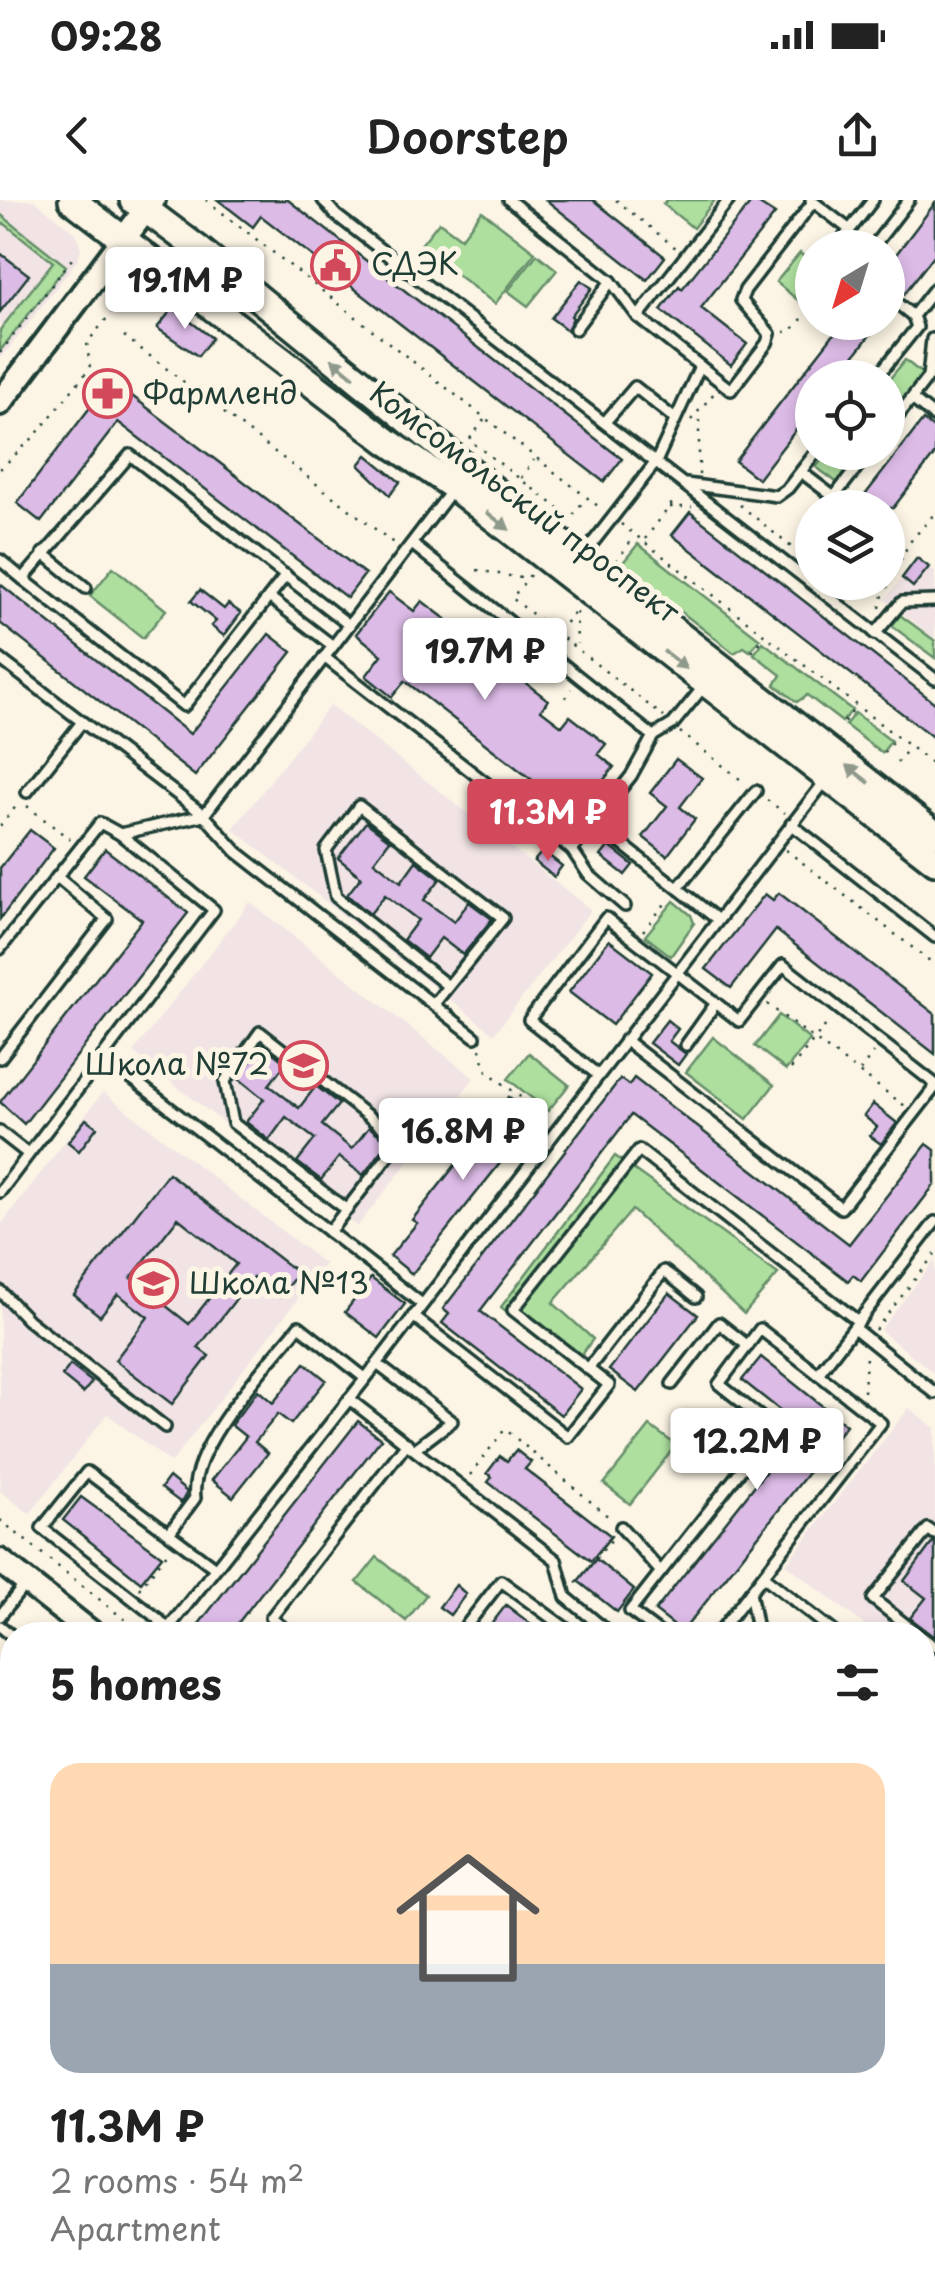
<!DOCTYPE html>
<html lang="en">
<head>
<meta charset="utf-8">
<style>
  :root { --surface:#fff; --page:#f2f2f2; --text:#222; --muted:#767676; --line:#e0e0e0; --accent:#d1495b }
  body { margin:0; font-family:"Playpen Sans",sans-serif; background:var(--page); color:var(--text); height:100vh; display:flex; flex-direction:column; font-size:38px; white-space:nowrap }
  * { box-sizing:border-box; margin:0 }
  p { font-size:32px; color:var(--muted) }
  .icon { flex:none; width:55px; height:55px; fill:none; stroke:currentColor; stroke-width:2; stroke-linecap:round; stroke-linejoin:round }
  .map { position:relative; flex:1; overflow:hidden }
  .panel { position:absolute; left:0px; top:1422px; width:935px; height:672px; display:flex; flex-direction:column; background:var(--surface); border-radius:40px 40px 0 0; box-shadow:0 5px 15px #0003 }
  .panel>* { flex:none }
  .needle { width:65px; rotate:218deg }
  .fabs { position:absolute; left:795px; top:30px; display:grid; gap:20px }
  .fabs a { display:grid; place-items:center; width:110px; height:110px; border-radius:50%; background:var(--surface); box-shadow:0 5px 15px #0003; font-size:50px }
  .price { position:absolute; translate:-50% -85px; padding:0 22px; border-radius:10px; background:#fff; color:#222; font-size:32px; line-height:65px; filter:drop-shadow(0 2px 5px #0008) }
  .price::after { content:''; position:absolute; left:50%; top:60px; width:30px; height:22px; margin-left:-15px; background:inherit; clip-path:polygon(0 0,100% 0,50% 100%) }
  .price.active { background:var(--accent); color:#fff }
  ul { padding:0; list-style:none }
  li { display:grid; align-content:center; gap:20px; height:530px; padding:0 50px }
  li+li { border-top:2px solid var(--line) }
  li span { display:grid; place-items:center; height:310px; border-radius:30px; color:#555 }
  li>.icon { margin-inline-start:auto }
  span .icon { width:180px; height:180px; fill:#fffc; stroke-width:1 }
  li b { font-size:42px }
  h2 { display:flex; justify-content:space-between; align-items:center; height:120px; padding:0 50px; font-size:42px }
  .status { display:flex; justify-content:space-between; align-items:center; height:70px; padding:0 50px; background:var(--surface); direction:ltr }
  .status svg { height:28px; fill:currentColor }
  header { display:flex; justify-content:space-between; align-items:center; height:130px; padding:0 50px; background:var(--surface); font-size:45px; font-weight:600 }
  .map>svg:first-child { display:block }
</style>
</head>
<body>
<div class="status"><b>09:28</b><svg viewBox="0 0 49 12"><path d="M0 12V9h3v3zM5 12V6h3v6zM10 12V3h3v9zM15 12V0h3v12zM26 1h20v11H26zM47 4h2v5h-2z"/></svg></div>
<header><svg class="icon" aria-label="back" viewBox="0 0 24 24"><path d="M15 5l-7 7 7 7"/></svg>Doorstep<svg class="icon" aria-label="share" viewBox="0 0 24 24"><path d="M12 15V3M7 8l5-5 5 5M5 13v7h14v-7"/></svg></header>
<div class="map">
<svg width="935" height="2093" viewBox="0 0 935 2093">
  <rect width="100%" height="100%" fill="#fcf5e5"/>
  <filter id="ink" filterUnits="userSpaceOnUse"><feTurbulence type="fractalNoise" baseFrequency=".01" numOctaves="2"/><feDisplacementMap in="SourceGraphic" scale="20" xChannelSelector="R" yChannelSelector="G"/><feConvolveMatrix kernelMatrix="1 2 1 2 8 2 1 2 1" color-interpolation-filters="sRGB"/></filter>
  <g filter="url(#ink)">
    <!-- built -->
    <g fill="#f2e4e5">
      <polygon points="0,0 34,0 76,33 81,49 77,61 0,160"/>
      <polygon points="917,358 935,372 935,439 885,400"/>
      <polygon points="330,505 591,710 494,834 233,629"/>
      <polygon points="250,702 474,878 357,1027 133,852"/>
      <polygon points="103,892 325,1064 171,1263 107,1214 30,1314 0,1291 0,1026"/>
      <polygon points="935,1060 935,1174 880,1130"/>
      <polygon points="909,1208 935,1228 935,1481 923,1471 922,1435 877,1435 786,1364"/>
    </g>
    <!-- green -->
    <g fill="#aedf9f" stroke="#668e6a" stroke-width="2.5">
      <polygon points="667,0 715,0 693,28 663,4"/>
      <polygon points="482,11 535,52 495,104 420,46 439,22 461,38"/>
      <polygon points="0,14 66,66 0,151 0,130 53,62 5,24 0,24"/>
      <polygon points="800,53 812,64 812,86 800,102 776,82"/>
      <polygon points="537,54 557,70 528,106 508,91"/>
      <polygon points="905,160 925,176 888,223 888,181"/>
      <polygon points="828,253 864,253 839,284 816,267"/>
      <polygon points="638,344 760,439 750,451 744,447 734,453 621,365"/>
      <polygon points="113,367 166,410 143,438 90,396"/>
      <polygon points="900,415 935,441 935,458 892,426"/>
      <polygon points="763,442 852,510 842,522 807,495 797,502 775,485 781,475 754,454"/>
      <polygon points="855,513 891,541 882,553 845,525"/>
      <polygon points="674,701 691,715 694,723 671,756 645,736"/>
      <polygon points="779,815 810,840 786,870 755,846"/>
      <polygon points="713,837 774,885 747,919 686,872"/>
      <polygon points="529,853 569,885 548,911 508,879"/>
      <polygon points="615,956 778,1074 744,1114 632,1010 553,1103 593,1139 573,1166 501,1107"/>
      <polygon points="650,1226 676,1245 630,1304 604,1284"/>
      <polygon points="377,1357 426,1395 406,1421 357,1382"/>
      <polygon points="12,1649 12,2082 347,2082 350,2093 0,2093 0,1658"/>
    </g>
    <!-- building -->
    <g fill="#dcbbe6" stroke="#1f3d34" stroke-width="2.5" fill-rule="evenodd">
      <polygon points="218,0 288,0 622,259 604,282 261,16 253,27"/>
      <polygon points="546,0 593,0 665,57 647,80"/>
      <polygon points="753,0 775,14 701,108 747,144 731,165 661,110 679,86 682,89"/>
      <polygon points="935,3 935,54 904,94 888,82 888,65"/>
      <polygon points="0,53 29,75 0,112"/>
      <polygon points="581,80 592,88 571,116 573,118 567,130 551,118"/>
      <polygon points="173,108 212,138 198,156 157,128"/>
      <polygon points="843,122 880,122 837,178 812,178 812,209 758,279 735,261"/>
      <polygon points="111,180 365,374 347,398 118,222 41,322 17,303"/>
      <polygon points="923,220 935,229 935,254 893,308 855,308"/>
      <polygon points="367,255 400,282 390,295 359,265"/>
      <polygon points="690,312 935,503 935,539 672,335"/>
      <polygon points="917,358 929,367 913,387 902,378"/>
      <polygon points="0,384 190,534 269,434 292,452 195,576 0,423"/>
      <polygon points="200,390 224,409 228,404 241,413 224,436 211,426 216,421 191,401"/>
      <polygon points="389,392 414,411 422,401 460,430 452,440 473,457 480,448 548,500 541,510 562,526 570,516 606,544 598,554 614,567 581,609 567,597 550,620 524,599 536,583 492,549 405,481 392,497 366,476 382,455 356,434"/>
      <polygon points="676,559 702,578 680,607 695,619 667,656 643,637 667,606 650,593"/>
      <polygon points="366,622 390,640 374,661 401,682 416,661 440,679 424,700 454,722 469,702 492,719 463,755 441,738 426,758 403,740 418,720 385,695 370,714 347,695 361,677 338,658"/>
      <polygon points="30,630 54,648 0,719 0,668"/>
      <polygon points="609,646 633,665 625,675 601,656"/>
      <polygon points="105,649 188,713 24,924 0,902 142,720 84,676"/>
      <polygon points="543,651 562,666 554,677 534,661"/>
      <polygon points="779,693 935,814 935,854 776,730 731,788 706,769 765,694 773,700"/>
      <polygon points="609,740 652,773 612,825 569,792"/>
      <polygon points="667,820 678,829 669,841 686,854 678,865 649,843"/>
      <polygon points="263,845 286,863 269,885 299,908 316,886 339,904 322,925 352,949 369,927 389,942 363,975 339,957 321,980 297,962 315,939 286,917 269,940 246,922 264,899 238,878"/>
      <polygon points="634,878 849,1044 927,944 935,950 935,984 861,1081 853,1075 848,1081 631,915 480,1111 581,1189 561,1215 442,1123 449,1114 443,1109 620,879 629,885"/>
      <polygon points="509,897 536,918 412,1074 390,1056 417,1023 412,1020"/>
      <polygon points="873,904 897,923 881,944 870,936 877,927 864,916"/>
      <polygon points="86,919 97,927 79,951 68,942"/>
      <path d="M168 973 298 1073 279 1097 253 1077 198 1148 209 1156 172 1204 115 1160 148 1117 118 1094 100 1116 74 1095ZM178 1018 236 1064 189 1124 131 1078Z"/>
      <polygon points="371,1078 405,1104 379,1138 345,1112"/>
      <polygon points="669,1093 698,1115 638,1192 609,1170"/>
      <polygon points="761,1157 846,1225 682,1432 655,1411 801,1227 742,1180"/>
      <polygon points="305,1163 326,1180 291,1224 278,1214 255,1242 268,1253 233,1297 212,1280 246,1237 231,1225 258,1190 273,1203"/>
      <polygon points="70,1165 92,1182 83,1193 62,1176"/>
      <polygon points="358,1221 381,1239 238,1423 253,1435 203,1435 195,1429"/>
      <polygon points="516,1250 531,1262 525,1269 611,1336 591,1361 488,1282 492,1277 487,1273 500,1256 507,1261"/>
      <polygon points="169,1277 187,1292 181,1303 161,1288"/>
      <polygon points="81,1297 162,1356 141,1382 63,1320"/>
      <polygon points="933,1342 935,1342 935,1437 910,1418 926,1398 904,1381"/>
      <polygon points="596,1359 634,1390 617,1412 578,1381"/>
      <polygon points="456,1385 466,1394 450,1415 439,1407"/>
      <polygon points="506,1405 545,1435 483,1435"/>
      <polygon points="922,1535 935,1544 935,1578 922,1569"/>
      <polygon points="935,1840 935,1883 922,1899 922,1856"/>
      <polygon points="922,1953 935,1963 935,2003 922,1993"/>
    </g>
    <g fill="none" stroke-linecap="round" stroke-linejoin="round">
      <defs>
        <g id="service">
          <polyline points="323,0 336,15 935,479"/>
          <polyline points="509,0 611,81 638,117 700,166 656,262 584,354"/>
          <polyline points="811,0 850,30"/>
          <polyline points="836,48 873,0"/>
          <polyline points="872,48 909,0"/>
          <polyline points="888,96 913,116"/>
          <polyline points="638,117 729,0"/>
          <polyline points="575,129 611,81"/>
          <polyline points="700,166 731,190 767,143 770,134 741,100 745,90 813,2"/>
          <polyline points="876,178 917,127 913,116 935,88"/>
          <polyline points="912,199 935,217"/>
          <polyline points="605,222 635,187 675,219"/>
          <polyline points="888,229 928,177 932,139"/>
          <polyline points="801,272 834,297 869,252"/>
          <polyline points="686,284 777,296 788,288 816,252"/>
          <polyline points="412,344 653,536 673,524 704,486"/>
          <polyline points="43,353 86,388"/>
          <polyline points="0,360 23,379 130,255 349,425"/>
          <polyline points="23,379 184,506 286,375"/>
          <polyline points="269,397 333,446"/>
          <polyline points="875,434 902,402 935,401"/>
          <polyline points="324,457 572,650 631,576 653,536"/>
          <polyline points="0,459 204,615 453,289"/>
          <polyline points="27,592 82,522"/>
          <polyline points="594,622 718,720"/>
          <polyline points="791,624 935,737"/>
          <polyline points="572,650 588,674 625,706"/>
          <polyline points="678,688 756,591"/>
          <polyline points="0,749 57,677"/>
          <polyline points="434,804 503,718 359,606 326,650 336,697 448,786"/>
          <polyline points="625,840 841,1008 935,887"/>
          <polyline points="686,845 716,803"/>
          <polyline points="103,856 422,1104"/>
          <polyline points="0,858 107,719 57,677 100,623 120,634"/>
          <polyline points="598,875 529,820 606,718 739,821 783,765 935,884"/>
          <polyline points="0,932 28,954"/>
          <polyline points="0,992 214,710 120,634 204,615 237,652 475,837"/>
          <polyline points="329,1032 400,941 260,832 225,881 233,923 347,1010"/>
          <polyline points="0,1091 28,1120 165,1227"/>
          <polyline points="413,1116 568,1237 609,1185 513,1110 639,950 859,1122"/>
          <polyline points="854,1128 935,1193"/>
          <polyline points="377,1164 452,1221 415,1249"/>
          <polyline points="588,1169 664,1071 696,1097"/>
          <polyline points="672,1184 719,1123 748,1146"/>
          <polyline points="349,1199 556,1360 566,1397 612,1435"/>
          <polyline points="621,1327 661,1372"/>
          <path d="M170 1332 195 1298C188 1247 267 1166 299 1126L365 1178"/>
          <polyline points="763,1376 838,1435"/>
          <polyline points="750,1392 758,1435"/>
          <polyline points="0,1416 26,1383"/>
          <polyline points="0,1426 12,1436"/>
          <polyline points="163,1435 377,1164 826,580"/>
          <polyline points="174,1435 157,1418 42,1328 87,1272 215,1368"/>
          <polyline points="292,1435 271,1418 407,1243"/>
          <polyline points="459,1435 501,1381 575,1435"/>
          <polyline points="662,1435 630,1411 774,1228 719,1184 760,1129 818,1174"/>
          <polyline points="717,1435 881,1223 818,1174 935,1022"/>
          <polyline points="919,1435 873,1399 928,1329 935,1334"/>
          <polyline points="922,1437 935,1447"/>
          <polyline points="922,1500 935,1510"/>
          <polyline points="0,1517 12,1510"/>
          <polyline points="922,1594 935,1603"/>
          <polyline points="922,1646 935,1629"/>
          <polyline points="922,1683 935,1693"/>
          <polyline points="922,1781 935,1765"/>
          <polyline points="922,1821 935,1805"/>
          <polyline points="935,1922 931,1927 935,1930"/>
          <polyline points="922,2017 935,2027"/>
          <polyline points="562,2082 576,2093"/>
          <polyline points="670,2093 678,2082"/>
          <polyline points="777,2093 785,2082"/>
        </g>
        <g id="tertiary">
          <polyline points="0,203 153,0"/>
          <polyline points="0,1361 94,1435"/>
          <polyline points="922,2077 935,2086"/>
        </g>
        <g id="secondary">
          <polyline points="72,0 387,241 454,287 935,661"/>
          <polyline points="133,0 197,48 500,295 935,634"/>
        </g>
      </defs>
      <!-- service casing -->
      <use href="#service" stroke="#1f3d34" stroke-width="16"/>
      <!-- tertiary casing -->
      <use href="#tertiary" stroke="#1f3d34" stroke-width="30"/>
      <!-- secondary casing -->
      <use href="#secondary" stroke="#1f3d34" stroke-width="32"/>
      <!-- path -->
      <g stroke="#1f3d34" stroke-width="2.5" stroke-dasharray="2.5 8" stroke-linecap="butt">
        <polyline points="206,0 603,310"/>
        <polyline points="616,0 677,49"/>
        <polyline points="784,132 791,131 812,108"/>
        <polyline points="124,136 396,345"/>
        <polyline points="0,153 72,59"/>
        <polyline points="484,220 469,240 570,317"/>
        <polyline points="691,220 715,192"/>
        <polyline points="0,269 35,236 90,168 87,143 139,78"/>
        <polyline points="699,275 699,213"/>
        <polyline points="521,278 534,260"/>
        <polyline points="740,305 812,364"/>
        <polyline points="670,307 692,307"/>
        <polyline points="567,323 586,298"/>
        <polyline points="621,324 935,566"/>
        <polyline points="645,339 676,298"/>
        <polyline points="616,361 635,336"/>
        <polyline points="477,370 526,379"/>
        <polyline points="530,375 512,398 664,517"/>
        <polyline points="880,408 882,398 909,343 935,313"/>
        <polyline points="576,412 577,444"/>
        <polyline points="559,431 576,410"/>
        <polyline points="752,452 765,436"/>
        <polyline points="565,498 571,489"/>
        <polyline points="844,522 856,507"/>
        <polyline points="680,532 745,583"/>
        <polyline points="884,553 896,538"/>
        <polyline points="897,563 909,548"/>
        <polyline points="767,600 785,613"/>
        <polyline points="27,606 72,641"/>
        <polyline points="0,626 18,604"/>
        <polyline points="786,650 935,765"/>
        <polyline points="643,731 669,699"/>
        <polyline points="767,804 905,906"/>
        <polyline points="480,849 487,871 550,920"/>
        <polyline points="791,869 830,820"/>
        <polyline points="860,871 873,853"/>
        <polyline points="875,1130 935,1054"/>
        <polyline points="864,1192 866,1155"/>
        <polyline points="470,1275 505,1229 611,1319"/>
        <polyline points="0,1320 144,1435"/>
        <polyline points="576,1383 612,1339"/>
        <polyline points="139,1389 171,1348"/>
        <polyline points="0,1556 12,1548"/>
        <polyline points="0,1614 12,1626"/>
        <polyline points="0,1817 12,1802"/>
        <polyline points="215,2082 220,2093"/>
      </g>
      <!-- service -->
      <use href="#service" stroke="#fcf5e5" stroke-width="9"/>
      <!-- tertiary -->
      <use href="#tertiary" stroke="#fcf5e5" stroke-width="22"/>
      <!-- secondary -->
      <use href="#secondary" stroke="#fcf5e5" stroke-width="25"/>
    </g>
    <!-- one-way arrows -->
    <defs><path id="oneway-solid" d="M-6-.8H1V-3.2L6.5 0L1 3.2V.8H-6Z" transform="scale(2.5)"/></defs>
    <g fill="#8e998c">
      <use href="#oneway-solid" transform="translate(343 168) rotate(-141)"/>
      <use href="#oneway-solid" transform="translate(498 321) rotate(38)"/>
      <use href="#oneway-solid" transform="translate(675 460) rotate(38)"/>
      <use href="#oneway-solid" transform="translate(858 574) rotate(-142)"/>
    </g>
  </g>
  <!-- icons -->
  <defs>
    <symbol id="civic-ring" viewBox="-11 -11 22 22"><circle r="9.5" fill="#fcf5e5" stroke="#d1495b" stroke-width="1.5"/><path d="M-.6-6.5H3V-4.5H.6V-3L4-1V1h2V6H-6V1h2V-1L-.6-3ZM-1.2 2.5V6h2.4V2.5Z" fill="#d1495b"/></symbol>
    <symbol id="pharmacy-ring" viewBox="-11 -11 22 22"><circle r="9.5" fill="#fcf5e5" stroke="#d1495b" stroke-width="1.5"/><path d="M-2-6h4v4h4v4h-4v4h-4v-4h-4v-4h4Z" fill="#d1495b"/></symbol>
    <symbol id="school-ring" viewBox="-11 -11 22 22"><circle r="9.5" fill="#fcf5e5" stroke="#d1495b" stroke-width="1.5"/><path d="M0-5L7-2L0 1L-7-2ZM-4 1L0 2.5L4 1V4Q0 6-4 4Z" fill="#d1495b"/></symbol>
  </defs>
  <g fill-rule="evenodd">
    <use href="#civic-ring" x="308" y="38" width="55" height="55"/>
    <use href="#pharmacy-ring" x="80" y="166" width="55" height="55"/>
    <use href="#school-ring" x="276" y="838" width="55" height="55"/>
    <use href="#school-ring" x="126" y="1056" width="55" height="55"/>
  </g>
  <g text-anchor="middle" stroke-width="10" stroke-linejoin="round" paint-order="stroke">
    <!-- poi labels -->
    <g font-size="30" fill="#1f3d34" stroke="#fcf5e5" text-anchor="start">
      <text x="371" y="75">СДЭК</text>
      <text x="143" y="204">Фармленд</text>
      <text x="269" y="875" text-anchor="end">Школа №72</text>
      <text x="189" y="1094">Школа №13</text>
    </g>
    <!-- street labels -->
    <g font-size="30" fill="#1f3d34" stroke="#fcf5e5">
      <text transform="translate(524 303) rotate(37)" y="10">Комсомольский проспект</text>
    </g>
  </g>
</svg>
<div class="fabs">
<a><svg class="needle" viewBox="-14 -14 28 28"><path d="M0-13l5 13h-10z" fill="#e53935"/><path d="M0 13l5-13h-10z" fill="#767676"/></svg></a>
<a><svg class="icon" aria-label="locate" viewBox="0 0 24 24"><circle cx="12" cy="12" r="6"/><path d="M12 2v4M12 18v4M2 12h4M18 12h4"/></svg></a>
<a><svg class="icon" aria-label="layers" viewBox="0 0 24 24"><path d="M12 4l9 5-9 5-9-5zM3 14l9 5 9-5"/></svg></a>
</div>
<b class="price" style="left:185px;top:132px">19.1M ₽</b>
<b class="price" style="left:485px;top:503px">19.7M ₽</b>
<b class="price active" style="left:548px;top:664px">11.3M ₽</b>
<b class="price" style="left:463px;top:983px">16.8M ₽</b>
<b class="price" style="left:757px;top:1293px">12.2M ₽</b>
<section class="panel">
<h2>5 homes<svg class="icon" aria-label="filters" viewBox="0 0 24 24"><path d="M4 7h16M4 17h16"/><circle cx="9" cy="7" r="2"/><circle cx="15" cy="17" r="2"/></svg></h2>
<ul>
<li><span style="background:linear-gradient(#ffd9b3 65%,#9aa5b1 0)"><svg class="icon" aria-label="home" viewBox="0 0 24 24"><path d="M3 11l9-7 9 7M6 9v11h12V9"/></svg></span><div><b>11.3M ₽</b><p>2 rooms · 54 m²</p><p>Apartment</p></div></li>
</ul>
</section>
</div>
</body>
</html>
